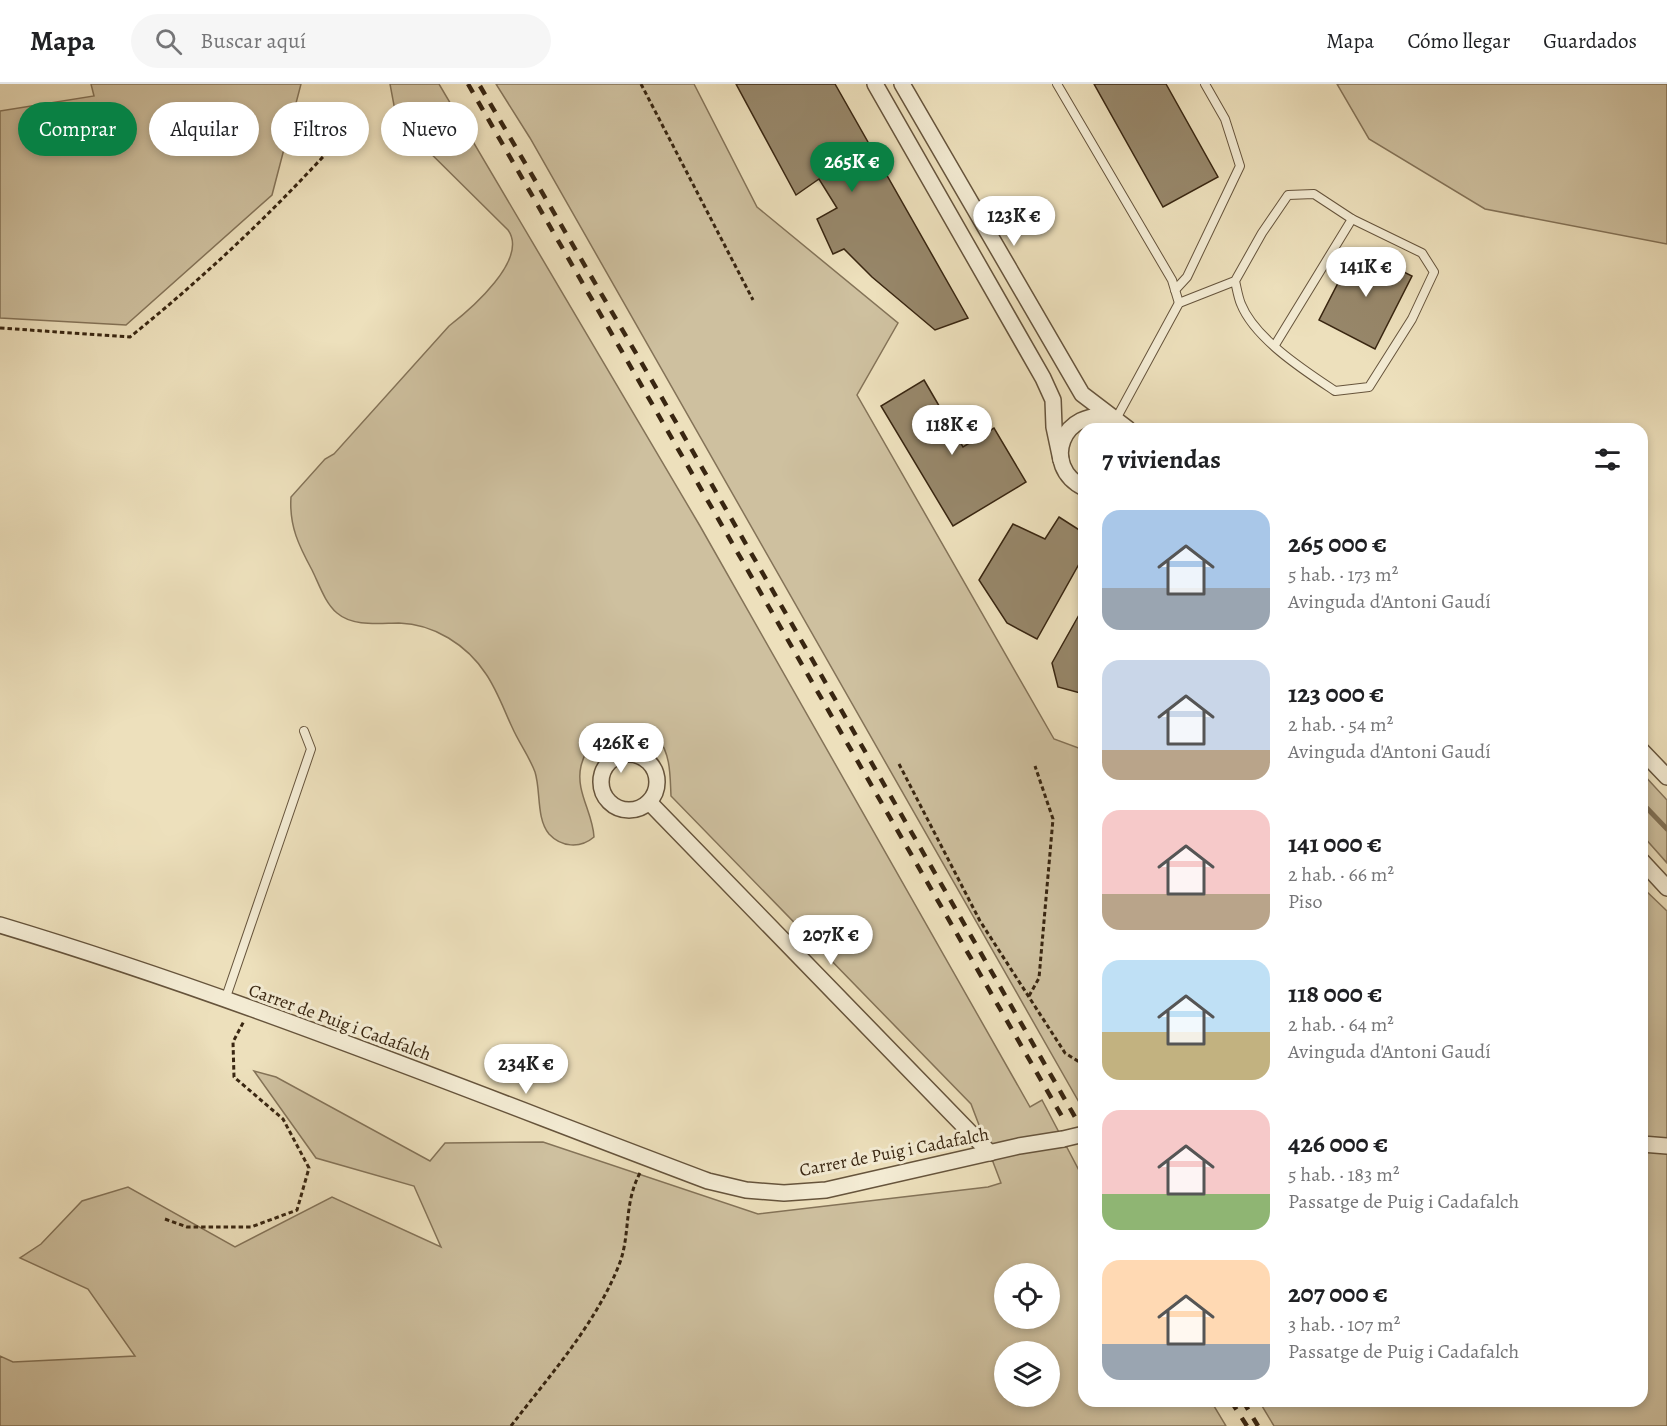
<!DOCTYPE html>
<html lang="es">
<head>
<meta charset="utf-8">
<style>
  :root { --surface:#fff; --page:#f6f6f6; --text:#202124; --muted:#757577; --line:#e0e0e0; --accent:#0b8043 }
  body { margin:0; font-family:Alegreya,serif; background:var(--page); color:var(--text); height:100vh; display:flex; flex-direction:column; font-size:22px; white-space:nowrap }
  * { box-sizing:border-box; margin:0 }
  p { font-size:20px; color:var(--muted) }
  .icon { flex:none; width:33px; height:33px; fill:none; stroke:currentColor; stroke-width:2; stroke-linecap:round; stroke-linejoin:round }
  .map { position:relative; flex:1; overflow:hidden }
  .drawer { position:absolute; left:1078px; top:339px; width:570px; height:984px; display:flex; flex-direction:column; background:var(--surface); border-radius:18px; box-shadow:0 3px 9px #0003 }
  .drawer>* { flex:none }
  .hud { position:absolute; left:18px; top:18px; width:570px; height:54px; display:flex; gap:12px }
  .tools { position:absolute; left:994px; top:1179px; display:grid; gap:12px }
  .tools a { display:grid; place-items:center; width:66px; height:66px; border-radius:50%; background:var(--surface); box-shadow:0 3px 9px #0003; font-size:30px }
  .price { position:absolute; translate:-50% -51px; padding:0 14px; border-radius:21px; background:#fff; color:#222; font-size:20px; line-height:39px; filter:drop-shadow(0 2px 3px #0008) }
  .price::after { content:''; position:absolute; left:50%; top:36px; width:18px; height:14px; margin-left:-9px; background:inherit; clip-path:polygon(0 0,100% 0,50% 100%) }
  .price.current { background:var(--accent); color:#fff }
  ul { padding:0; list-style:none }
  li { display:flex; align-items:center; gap:18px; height:150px; padding:0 24px }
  li span { display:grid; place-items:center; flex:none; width:168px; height:120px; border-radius:18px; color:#555 }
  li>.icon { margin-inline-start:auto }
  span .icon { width:72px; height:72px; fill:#fffc; stroke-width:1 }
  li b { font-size:26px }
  h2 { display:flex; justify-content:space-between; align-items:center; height:72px; padding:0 24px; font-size:26px }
  .tag { padding:0 21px; border-radius:27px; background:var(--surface); box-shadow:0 3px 9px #0003; font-size:21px; line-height:54px }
  .tag.current { background:var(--accent); color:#fff }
  header { display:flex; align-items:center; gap:36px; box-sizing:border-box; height:84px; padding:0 30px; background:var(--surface); border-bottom:2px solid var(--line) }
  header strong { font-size:28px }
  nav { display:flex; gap:33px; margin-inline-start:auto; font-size:21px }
  .search { width:420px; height:54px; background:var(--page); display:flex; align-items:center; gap:15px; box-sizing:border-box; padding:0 21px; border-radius:33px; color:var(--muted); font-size:22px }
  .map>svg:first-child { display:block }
</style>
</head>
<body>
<header>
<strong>Mapa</strong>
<div class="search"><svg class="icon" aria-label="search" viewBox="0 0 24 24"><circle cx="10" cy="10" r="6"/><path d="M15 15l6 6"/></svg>Buscar aquí</div>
<nav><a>Mapa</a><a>Cómo llegar</a><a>Guardados</a></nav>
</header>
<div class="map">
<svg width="1667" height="1342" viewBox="0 0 1667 1342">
  <rect width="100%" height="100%" fill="#ede0bc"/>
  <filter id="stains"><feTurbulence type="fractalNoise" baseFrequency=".00333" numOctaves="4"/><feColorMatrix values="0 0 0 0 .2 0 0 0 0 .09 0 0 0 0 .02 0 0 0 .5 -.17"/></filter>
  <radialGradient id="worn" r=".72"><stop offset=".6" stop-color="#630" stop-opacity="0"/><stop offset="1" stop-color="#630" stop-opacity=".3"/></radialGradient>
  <!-- green -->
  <g fill="#cec09f" stroke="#847358" stroke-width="1.5" fill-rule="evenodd">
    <polygon points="91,0 301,0 272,111 126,241 0,234 0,27 94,12"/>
    <path d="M390 0H439L700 442 1030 1023 1042 1016 1084 1096V1317H1211L1226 1342H0V1272L13 1278 135 1272 88 1205 20 1174 41 1160 82 1117 128 1103 235 1163 332 1113 441 1163 414 1102 316 1074 254 987 276 993 430 1077 445 1059 543 1058 758 1130 988 1103 1001 1099 971 1020 671 712C670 692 671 671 658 654 648 642 615 646 601 652 590 657 584 671 581 682 575 707 593 729 594 753 580 765 561 763 549 750 536 734 541 707 535 688 529 672 519 659 512 643 504 626 497 606 486 590 467 561 434 540 399 539 380 539 353 543 337 529 325 519 319 500 312 486 299 462 289 442 291 413L325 375 334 370 449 242C471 225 529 175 508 146L401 40 396 32ZM1005 1190H1050V1234H1005ZM1005 1268H1050V1312H1005Z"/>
    <polygon points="496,0 694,0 757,123 898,239 857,311 1054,655 1084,666 1084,1027 530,54"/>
    <polygon points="1337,0 1667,0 1667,160 1485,125 1369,55"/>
    <polygon points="1643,690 1667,716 1667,779 1643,752"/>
    <polygon points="1643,804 1667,827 1667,1342 1274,1342 1259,1317 1642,1317"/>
  </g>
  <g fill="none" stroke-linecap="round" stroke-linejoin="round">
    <!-- stream -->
    <polyline stroke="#807055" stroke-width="5" points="1642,719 1667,745"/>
  </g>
  <!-- building -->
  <g fill="#97876a" stroke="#392611" stroke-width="1.5">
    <polygon points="736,0 835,0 968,234 935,246 872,193 844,165 833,170 817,135 837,124 819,95 796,111"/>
    <polygon points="1094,0 1166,0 1218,93 1163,123"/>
    <polygon points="1356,164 1412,192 1375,265 1319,236"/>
    <polygon points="924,296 963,363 994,344 1026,398 953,442 881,322"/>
    <polygon points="1059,433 1084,449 1084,471 1037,555 1007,539 979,496 1013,440 1045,455"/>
    <polygon points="1084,522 1084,610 1058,603 1052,579"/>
  </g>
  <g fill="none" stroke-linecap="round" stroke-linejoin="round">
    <defs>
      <g id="service">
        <polyline points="1057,0 1172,196 1179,219"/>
        <polyline points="1175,206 1187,193 1240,82 1225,35 1205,0"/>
        <polyline points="1275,261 1352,135"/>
        <path d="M1116 335 1179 219 1235 197 1262 149 1288 111 1314 110 1352 135 1422 169 1434 188 1412 235 1369 303 1335 307C1305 287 1255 255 1241 220 1238 213 1237 205 1235 197"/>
        <polyline points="225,916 311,665 304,647"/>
      </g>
      <g id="minor">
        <polyline points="875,0 1043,294 1053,316 1054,343 1061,376"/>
        <polyline points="902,0 1082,310 1128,345"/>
        <path d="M1084 404C1040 382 1062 322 1113 334"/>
        <polyline points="1642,667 1667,693"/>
        <circle cx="629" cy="698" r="28"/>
        <polyline points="649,718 990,1069"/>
        <polyline points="1642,777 1667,804"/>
        <path d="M0 841C240 913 474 1009 708 1097L746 1106 784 1109 826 1106 1019 1062 1063 1055"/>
        <polyline points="1642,1060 1667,1062"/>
      </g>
    </defs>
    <!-- service casing -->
    <use href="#service" stroke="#66543c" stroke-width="10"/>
    <!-- minor casing -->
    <use href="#minor" stroke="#66543c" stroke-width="18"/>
    <!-- path -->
    <g stroke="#392611" stroke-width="3" stroke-dasharray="4.5 3" stroke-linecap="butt">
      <polyline points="641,0 753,216"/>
      <path d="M0 244 130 253C202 195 269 132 332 63"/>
      <polyline points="899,680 980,837 1065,969 1081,979 1084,977"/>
      <polyline points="1029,912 1039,894 1053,735 1035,682"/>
      <polyline points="165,1135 187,1143 251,1143 297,1126 309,1084 283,1035 234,993 233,958 244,937"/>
      <path d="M511 1342C550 1291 595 1241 619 1181 631 1151 623 1119 641 1087"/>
    </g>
    <!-- service -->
    <use href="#service" stroke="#f3ebd3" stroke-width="8"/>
    <!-- minor -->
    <use href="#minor" stroke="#f3ebd3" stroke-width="15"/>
    <!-- rail -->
    <g stroke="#392611" stroke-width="4.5" stroke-dasharray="10 10" stroke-linecap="butt">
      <polyline points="468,0 1064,1036"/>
      <polyline points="480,2 658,307 1075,1033"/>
      <polyline points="1083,1069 1084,1071"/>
      <polyline points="1231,1317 1247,1342"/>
      <polyline points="1243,1317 1258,1342"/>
    </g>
    <defs>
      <polyline id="minor-bridge" points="1063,1055 1084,1050"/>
    </defs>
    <!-- minor-bridge casing -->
    <use href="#minor-bridge" stroke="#66543c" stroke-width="18" stroke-linecap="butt"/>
    <!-- minor-bridge -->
    <use href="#minor-bridge" stroke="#f3ebd3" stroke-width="15"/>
  </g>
  <g text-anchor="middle" stroke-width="6" stroke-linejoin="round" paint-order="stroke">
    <!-- street labels -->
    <g font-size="18" fill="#392611" stroke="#f3ebd3">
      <text transform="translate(340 938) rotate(20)" y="6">Carrer de Puig i Cadafalch</text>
      <text transform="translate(894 1068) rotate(-11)" y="6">Carrer de Puig i Cadafalch</text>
    </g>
  </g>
  <rect width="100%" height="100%" filter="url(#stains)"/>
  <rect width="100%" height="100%" fill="url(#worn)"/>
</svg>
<div class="tools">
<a><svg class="icon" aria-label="locate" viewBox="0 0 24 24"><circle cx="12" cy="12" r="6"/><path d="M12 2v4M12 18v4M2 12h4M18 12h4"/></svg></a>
<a><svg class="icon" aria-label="layers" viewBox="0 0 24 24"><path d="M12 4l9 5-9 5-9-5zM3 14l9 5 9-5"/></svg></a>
</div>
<b class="price current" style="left:852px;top:109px">265K €</b>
<b class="price" style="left:1014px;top:163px">123K €</b>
<b class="price" style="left:1366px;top:214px">141K €</b>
<b class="price" style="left:952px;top:372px">118K €</b>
<b class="price" style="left:621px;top:690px">426K €</b>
<b class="price" style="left:831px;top:882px">207K €</b>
<b class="price" style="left:526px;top:1011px">234K €</b>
<div class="hud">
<a class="tag current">Comprar</a>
<a class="tag">Alquilar</a>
<a class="tag">Filtros</a>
<a class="tag">Nuevo</a>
</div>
<section class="drawer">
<h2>7 viviendas<svg class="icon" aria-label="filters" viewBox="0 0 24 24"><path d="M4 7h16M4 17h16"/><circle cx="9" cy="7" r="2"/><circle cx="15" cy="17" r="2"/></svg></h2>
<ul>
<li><span style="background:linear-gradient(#a9c7e8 65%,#9aa5b1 0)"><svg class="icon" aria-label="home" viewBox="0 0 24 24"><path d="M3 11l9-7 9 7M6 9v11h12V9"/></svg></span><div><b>265 000 €</b><p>5 hab. · 173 m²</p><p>Avinguda d'Antoni Gaudí</p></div></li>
<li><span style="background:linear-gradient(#c9d6e8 75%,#b9a48a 0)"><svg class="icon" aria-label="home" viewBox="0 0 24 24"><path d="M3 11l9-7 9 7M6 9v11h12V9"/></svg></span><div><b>123 000 €</b><p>2 hab. · 54 m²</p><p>Avinguda d'Antoni Gaudí</p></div></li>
<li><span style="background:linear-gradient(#f6c9c9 70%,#b9a48a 0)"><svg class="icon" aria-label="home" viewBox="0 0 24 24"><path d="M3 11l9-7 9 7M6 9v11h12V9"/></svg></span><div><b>141 000 €</b><p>2 hab. · 66 m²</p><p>Piso</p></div></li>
<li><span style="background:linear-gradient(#bfe0f5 60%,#c2b280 0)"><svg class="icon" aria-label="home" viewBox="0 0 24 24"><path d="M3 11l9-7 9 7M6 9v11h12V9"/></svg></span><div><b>118 000 €</b><p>2 hab. · 64 m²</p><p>Avinguda d'Antoni Gaudí</p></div></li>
<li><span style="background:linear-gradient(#f6c9c9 70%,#8fb573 0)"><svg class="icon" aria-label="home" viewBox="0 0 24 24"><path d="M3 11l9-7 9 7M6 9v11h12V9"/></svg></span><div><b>426 000 €</b><p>5 hab. · 183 m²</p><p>Passatge de Puig i Cadafalch</p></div></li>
<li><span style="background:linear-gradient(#ffd9b3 70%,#9aa5b1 0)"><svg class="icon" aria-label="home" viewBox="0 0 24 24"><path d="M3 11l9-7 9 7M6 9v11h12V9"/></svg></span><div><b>207 000 €</b><p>3 hab. · 107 m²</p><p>Passatge de Puig i Cadafalch</p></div></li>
</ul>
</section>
</div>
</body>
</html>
